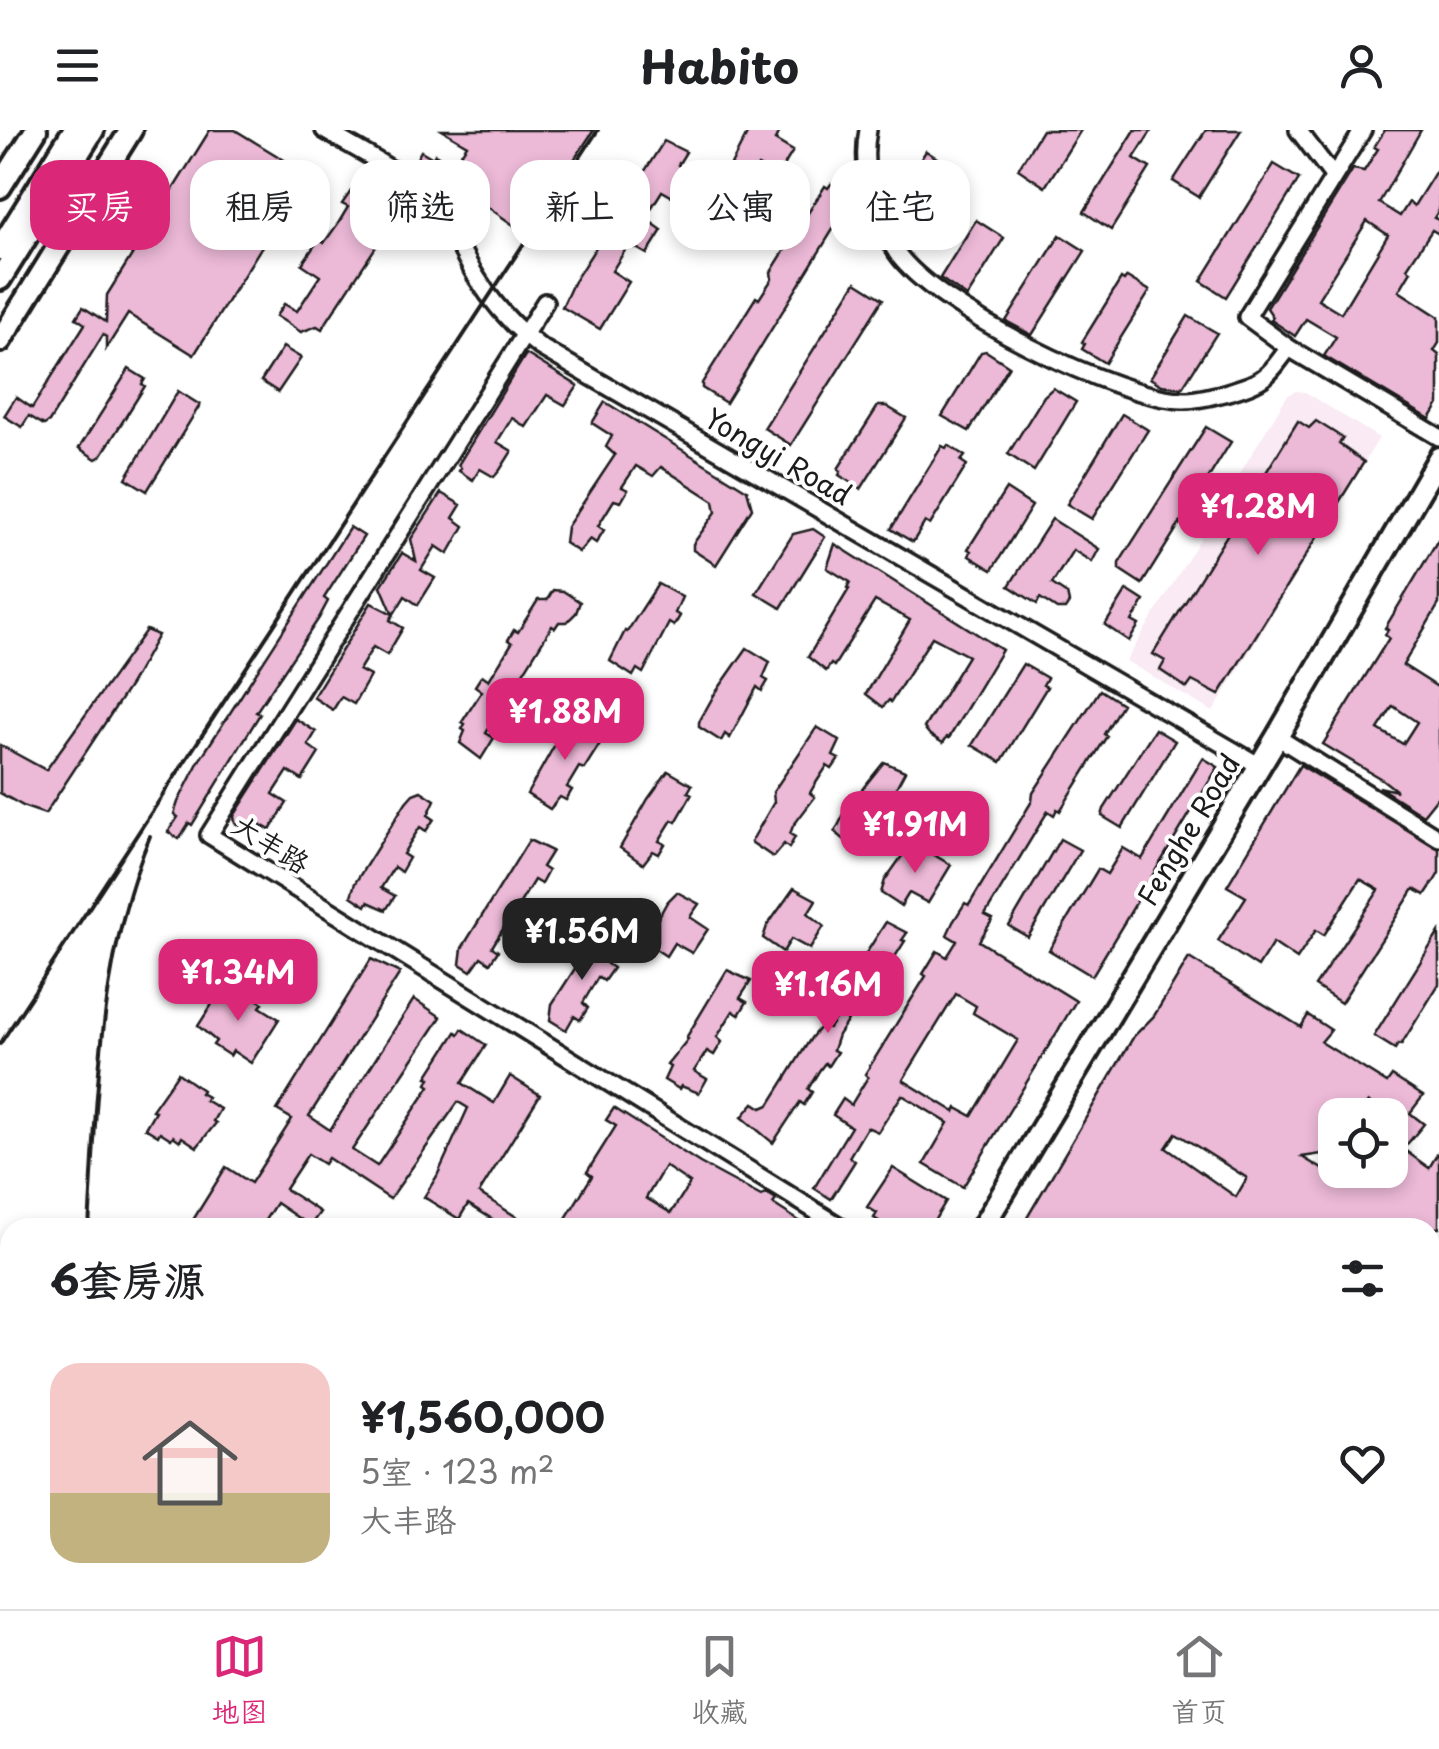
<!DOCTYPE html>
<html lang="zh">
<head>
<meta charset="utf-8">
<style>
  :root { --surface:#fff; --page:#f2f2f2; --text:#202124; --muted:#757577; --line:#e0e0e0; --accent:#db2777 }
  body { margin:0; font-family:"Playpen Sans","LXGW WenKai TC",sans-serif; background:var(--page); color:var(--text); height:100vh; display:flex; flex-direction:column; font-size:38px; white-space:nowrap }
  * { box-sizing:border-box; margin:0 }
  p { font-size:32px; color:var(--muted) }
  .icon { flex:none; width:55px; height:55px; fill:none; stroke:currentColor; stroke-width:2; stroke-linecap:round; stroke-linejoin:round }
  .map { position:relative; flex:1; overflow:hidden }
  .drawer { position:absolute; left:0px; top:1088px; width:1440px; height:392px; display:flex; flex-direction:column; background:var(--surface); border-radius:30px 30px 0 0; box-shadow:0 5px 15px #0003 }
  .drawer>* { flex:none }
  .top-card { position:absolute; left:30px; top:30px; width:1380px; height:90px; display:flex; gap:20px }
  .tools { position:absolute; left:1318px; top:968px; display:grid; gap:20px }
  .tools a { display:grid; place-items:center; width:90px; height:90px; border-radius:20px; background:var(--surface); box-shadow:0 5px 15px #0003; font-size:50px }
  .price { position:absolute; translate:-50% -85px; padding:0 22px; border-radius:20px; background:var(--accent); color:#fff; font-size:32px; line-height:65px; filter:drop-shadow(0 2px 5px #0008) }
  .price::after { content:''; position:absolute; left:50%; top:60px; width:30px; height:22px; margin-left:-15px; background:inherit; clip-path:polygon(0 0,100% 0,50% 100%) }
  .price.current { background:#222; color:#fff }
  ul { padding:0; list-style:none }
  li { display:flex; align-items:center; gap:30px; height:250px; padding:0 50px }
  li+li { border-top:2px solid var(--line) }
  li span { display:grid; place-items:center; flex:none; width:280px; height:200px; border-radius:30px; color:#555 }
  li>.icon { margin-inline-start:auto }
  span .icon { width:120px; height:120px; fill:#fffc; stroke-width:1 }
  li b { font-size:42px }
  h2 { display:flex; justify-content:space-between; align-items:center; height:120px; padding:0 50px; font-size:42px }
  .tag { padding:0 35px; border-radius:30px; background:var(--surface); box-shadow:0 5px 15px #0003; font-size:35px; line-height:90px }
  .tag.current { background:var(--accent); color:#fff }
  header { display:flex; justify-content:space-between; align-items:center; height:130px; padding:0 50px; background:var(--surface); font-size:45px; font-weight:700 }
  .menu { display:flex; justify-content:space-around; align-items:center; height:140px; border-top:2px solid var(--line); background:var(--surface); font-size:28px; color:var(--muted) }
  .menu a { display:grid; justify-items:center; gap:5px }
  .menu .current { color:var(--accent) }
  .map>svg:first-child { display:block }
</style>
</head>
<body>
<header><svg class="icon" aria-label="menu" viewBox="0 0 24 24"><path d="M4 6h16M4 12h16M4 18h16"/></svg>Habito<svg class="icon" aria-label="person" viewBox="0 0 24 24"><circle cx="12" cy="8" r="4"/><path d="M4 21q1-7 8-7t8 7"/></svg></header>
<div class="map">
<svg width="1439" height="1479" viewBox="0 0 1439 1479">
  <rect width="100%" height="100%" fill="#fff"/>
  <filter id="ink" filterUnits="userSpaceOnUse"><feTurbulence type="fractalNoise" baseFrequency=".01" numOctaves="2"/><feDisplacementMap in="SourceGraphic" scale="20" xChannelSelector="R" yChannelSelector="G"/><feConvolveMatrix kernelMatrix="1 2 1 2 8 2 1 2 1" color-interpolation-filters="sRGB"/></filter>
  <g filter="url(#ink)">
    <!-- built -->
    <polygon fill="#f9eaf3" points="1296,261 1305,262 1379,308 1213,582 1126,531 1287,266"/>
    <!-- building -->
    <g fill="#ecb9d7" stroke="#1c1c1c" stroke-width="2.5" fill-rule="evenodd">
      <polygon points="210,0 235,0 307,44 194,225 128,184 106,219 106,207 103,205 49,292 44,295 29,286 22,297 4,286 16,267 32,278 85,194 76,188 83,177 106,192 107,165"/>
      <polygon points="442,0 594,0 525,103 436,41 434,44 414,34 421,21 433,28 435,24 453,35 467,15"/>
      <polygon points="749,0 781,0 775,10 793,21 777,47 758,36 751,49 731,35"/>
      <polygon points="1042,0 1081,0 1045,57 1018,39"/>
      <polygon points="1135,0 1152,0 1134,28 1150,38 1111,100 1084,82"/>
      <polygon points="1206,0 1241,0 1199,67 1173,51"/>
      <path d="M1385 0H1421L1379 73 1400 86 1409 72 1414 76 1439 36V80L1434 88 1439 90V104L1432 100 1407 138 1411 141 1399 161 1439 187V213L1434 221 1439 225V274L1430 289 1324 226 1336 207 1306 189 1295 206 1271 190 1273 187 1267 178 1353 39 1364 41 1378 19 1374 17ZM1367 91 1388 105 1341 183 1318 169Z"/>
      <polygon points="664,11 686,22 678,35 695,47 680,71 662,61 645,88 662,100 647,124 629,114 612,141 629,152 600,199 562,177 573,153"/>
      <polygon points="926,21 954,39 915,101 888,81"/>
      <polygon points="1274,34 1299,49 1226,167 1201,151"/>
      <polygon points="831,54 853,67 726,273 702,258 702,253 756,167 759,169 772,149 771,142 825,56 828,58"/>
      <polygon points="351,61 381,81 385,103 322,199 317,196 301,202 276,186 284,174 297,181 320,146 302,134 319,109 324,113 339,92 348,77 342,74"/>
      <polygon points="976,90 1004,108 967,167 940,148"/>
      <polygon points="1060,105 1085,121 1032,205 1006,191"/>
      <polygon points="1127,147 1150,161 1105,233 1082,219 1085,214 1082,212 1121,149 1124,151"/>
      <polygon points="856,152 883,169 791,315 764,298"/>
      <polygon points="1188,186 1217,203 1182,258 1162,255 1150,248"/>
      <polygon points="283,217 301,228 278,262 261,251"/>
      <polygon points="986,221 1009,236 969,301 942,286 981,222"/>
      <polygon points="526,224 578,256 565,275 547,265 526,297 512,288 497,312 512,321 500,340 494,347 480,339 473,350 459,341 461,338 458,335"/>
      <polygon points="129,239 145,249 142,254 145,256 101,326 96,329 79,318"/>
      <polygon points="1053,258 1076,272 1034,341 1008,324 1044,266"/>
      <polygon points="178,261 200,275 147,361 126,348"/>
      <polygon points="605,272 747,360 752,378 716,435 693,420 693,414 716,382 714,371 661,337 653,346 636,336 622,357 628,360 621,372 614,370 598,396 604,400 596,413 590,409 579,422 565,413 567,397 615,325 606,317 612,306 592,293"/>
      <polygon points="878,276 886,276 906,288 861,359 839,345 841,341 838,339"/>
      <polygon points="1122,284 1148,300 1092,389 1067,374"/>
      <polygon points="1298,291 1309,298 1316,291 1343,308 1339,314 1364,332 1219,565 1192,551 1187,558 1160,540 1165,531 1153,524"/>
      <polygon points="1206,297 1231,312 1142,454 1119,439 1119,433"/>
      <polygon points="948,315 965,326 961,331 967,335 930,395 925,392 913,412 891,399 942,316 946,318"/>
      <polygon points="1006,359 1032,376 992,440 969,426 971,421 968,419"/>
      <polygon points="441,363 461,375 453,388 464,396 448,424 436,416 421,440 435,448 418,475 405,466 390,490 403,498 387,525 373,517 359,540 370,546 354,574 341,567 333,580 313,567 371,473 393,484 381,456 402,423 416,431 411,409"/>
      <polygon points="1052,389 1099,419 1092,432 1073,420 1052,454 1067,464 1069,473 1065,479 1057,479 1040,468 1037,474 1009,456"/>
      <polygon points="350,397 364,406 324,468 328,471 319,488 256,582 260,584 192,695 189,693 179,709 168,702 178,687 174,684 178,672 199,631"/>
      <polygon points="813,399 825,407 781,478 756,463 793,404"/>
      <path d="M1439 408V474L1403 535 1439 558V665L1423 685 1379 657 1397 661 1383 650 1323 614 1389 508 1385 505 1388 500 1385 498ZM1393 576 1417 592 1403 614 1378 599Z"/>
      <polygon points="835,414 1002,520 949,608 947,607 943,613 930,605 924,598 968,526 932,507 891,572 889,570 883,577 866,564 910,490 875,471 834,536 831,534 826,541 808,527 849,459 847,458 850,452 827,438"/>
      <polygon points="658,454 682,467 675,483 680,486 674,496 669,493 643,543 637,539 633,546 610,531 625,501 627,502"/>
      <polygon points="553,460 563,461 580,472 576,483 567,492 559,492 555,498 552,496 486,603 494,608 481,629 460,613 465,601 462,599 465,594 462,592 482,561 475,556 482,545 489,550 512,513 508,510 514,500 518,502 538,470 547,470"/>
      <polygon points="1127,460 1144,471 1132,491 1139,495 1129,511 1105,495"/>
      <polygon points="146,500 158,505 130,555 45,684 25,677 0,663 0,615 46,640"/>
      <polygon points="747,518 770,532 763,548 768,551 762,561 757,557 730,608 725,604 721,611 699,597 699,592 714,565"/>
      <polygon points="1023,534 1047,548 1043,555 1047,557 1001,632 972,615"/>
      <path d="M1100 560 1122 574 1104 604 1107 606 1060 681 1057 679 1054 685 1048 681 985 785 993 789 979 811 1076 871 963 1057 924 1034 948 993 902 965 878 1002 867 997 849 1027 855 1031 831 1069 814 1058 851 997 833 985 843 969 851 975 868 947 865 944 926 846 923 844 937 821 947 827 957 811 947 805 953 792 965 773 969 775 1032 671 1033 663ZM956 864 976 876 973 883 1018 910 972 986 957 978 955 982 903 950Z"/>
      <polygon points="576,587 600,601 595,609 601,612 584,639 579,637 567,657 572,660 566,670 560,667 550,679 527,664 562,602"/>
      <polygon points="296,589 316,602 308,615 319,623 302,650 288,641 273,664 287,673 270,700 256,692 250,702 235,693 234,686"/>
      <polygon points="817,597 840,611 833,626 839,629 832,639 827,636 814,656 810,663 815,667 793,696 790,704 795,707 789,718 784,714 773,727 751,712 774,672 773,662"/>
      <polygon points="1155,599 1175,611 1122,698 1102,686 1104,679"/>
      <polygon points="1203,628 1218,637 1092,846 1049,820 1098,739 1107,744 1123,718 1142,729"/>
      <polygon points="884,632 905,641 890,669 879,679 852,716 835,702 847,678"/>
      <polygon points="1300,635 1439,719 1439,743 1435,750 1425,765 1414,759 1341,873 1315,856 1379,760 1360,749 1324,805 1316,800 1297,829 1273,813 1258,837 1218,811 1246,767 1227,756"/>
      <polygon points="668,641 692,655 688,662 692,664 676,692 672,690 659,711 665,714 659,724 653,721 643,734 620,718 648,669"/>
      <polygon points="421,661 435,670 428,685 434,689 426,701 420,697 409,714 403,724 409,728 401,742 394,737 381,758 395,766 386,780 368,772 366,776 351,766 355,753 406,672 413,664"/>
      <polygon points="1060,709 1080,720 1028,807 1009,796"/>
      <polygon points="529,710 552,721 542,737 548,741 541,754 534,750 517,778 523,781 514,795 508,791 492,817 498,821 490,833 481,827 471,841 460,834 462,818"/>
      <polygon points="912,712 951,735 928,773 909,763 901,776 881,763 885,750"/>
      <polygon points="794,758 816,770 808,783 824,796 810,819 791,809 783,822 763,808 767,796"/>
      <polygon points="677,762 699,774 690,787 708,799 692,823 674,813 666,826 645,812 667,772"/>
      <polygon points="886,792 907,803 902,810 905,811 859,884 857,883 853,889 850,887 838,905 833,920 837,922 828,936 825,933 819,941 808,959 812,962 804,975 800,972 773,1013 742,987 754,973 762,978 769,975 811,908 820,897 829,898 841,880 833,875"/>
      <polygon points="1439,802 1439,854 1401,915 1398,914 1395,919 1374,906"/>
      <polygon points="596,806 617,818 607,834 613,838 604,851 598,847 583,873 588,878 580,890 574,886 566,900 550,890 552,874"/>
      <path d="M1189 828 1301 897 1308 885 1331 900 1321 912 1387 953 1392 946 1423 966 1410 983 1424 994 1403 1019 1429 1038 1439 1021V1098H1021L1134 906 1154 886ZM1368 972 1385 985H1390V1040H1345L1339 1049 1302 1027 1335 1022V985H1359ZM1176 1003 1247 1048 1236 1067 1166 1018Z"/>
      <polygon points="371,829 400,843 309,986 330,1000 414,869 441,887 352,1020 377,1036 430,956 427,954 430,948 427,947 456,902 459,904 462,899 486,915 462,953 494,973 510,946 540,965 479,1063 534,1098 486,1098 492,1089 468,1074 459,1089 424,1067 437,1046 468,978 458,972 390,1069 328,1028 324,1034 308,1024 285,1059 320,1082 310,1096 276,1073 260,1098 188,1098 226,1037 251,1053 292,989 277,980"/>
      <polygon points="727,840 751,851 740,868 747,872 739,885 733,881 717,907 722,912 714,925 707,921 694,941 707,949 699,963 681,956 679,959 664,950 670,937 667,935 688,909 686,908"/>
      <polygon points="223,857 235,865 237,862 244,866 246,863 263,873 260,877 279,889 251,933 233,921 230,926 213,915 216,911 198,896"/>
      <polygon points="178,943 202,960 200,963 207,967 205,970 220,979 213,991 216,993 197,1017 182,1007 180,1011 173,1006 171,1009 160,1002 158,1006 145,998 155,981 152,980"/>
      <path d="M614 978 700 1033 761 1066 767 1064 776 1070 773 1074 810 1098H560L592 1046 587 1042 616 996 606 990ZM665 1036 690 1053 671 1083 646 1068Z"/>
      <polygon points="893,1038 946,1071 930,1098 890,1098 874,1088 877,1083 867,1077"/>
    </g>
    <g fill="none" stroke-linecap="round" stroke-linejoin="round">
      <defs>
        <g id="minor">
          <path d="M324 0C362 23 410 44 438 81 454 101 463 126 477 148 493 174 515 198 540 217L1260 636"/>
          <path d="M868 0C860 40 874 89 897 123 935 178 1117 269 1184 270 1202 270 1250 258 1264 247 1274 240 1281 227 1289 218"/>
          <polyline points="1298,0 1333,46"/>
          <polyline points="1363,0 1247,187 1289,218 1439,307"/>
          <polyline points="545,172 209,705 843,1098"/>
          <polyline points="1277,607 1439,708"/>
          <polyline points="1101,1470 1115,1479"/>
        </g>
        <g id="major">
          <polyline points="0,57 36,0"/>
          <polyline points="0,119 74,0"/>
          <polyline points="0,149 93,0"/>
          <polyline points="0,211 131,0"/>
          <polyline points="982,1098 1277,607 1439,328"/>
          <polyline points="750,1479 755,1470"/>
        </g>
      </defs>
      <!-- minor casing -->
      <use href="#minor" stroke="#1c1c1c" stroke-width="22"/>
      <!-- major casing -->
      <use href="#major" stroke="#1c1c1c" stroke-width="28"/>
      <!-- minor -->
      <use href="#minor" stroke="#fff" stroke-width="15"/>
      <!-- major -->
      <use href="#major" stroke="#fff" stroke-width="20"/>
      <!-- rail -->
      <g stroke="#1c1c1c" stroke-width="4">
        <polyline points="0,914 598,0"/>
        <path d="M89 1098C97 967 99 828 150 706"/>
        <polyline points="158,1470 162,1479"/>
        <polyline points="45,1479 48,1470"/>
      </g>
    </g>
  </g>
  <g text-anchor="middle" stroke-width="8" stroke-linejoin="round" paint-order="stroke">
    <!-- street labels -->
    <g font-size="28" fill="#1c1c1c" stroke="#fff">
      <text transform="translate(778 327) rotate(30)" y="10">Yongyi Road</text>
      <text transform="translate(1189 700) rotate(-59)" y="10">Fenghe Road</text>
      <text transform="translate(271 714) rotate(32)" y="10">大丰路</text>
    </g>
  </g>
</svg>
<div class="tools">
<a><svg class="icon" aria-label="locate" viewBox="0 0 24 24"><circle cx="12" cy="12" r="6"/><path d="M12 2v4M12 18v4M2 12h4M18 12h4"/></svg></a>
</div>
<b class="price" style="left:1258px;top:428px">¥1.28M</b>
<b class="price" style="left:565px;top:633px">¥1.88M</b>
<b class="price" style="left:915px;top:746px">¥1.91M</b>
<b class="price current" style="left:582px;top:853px">¥1.56M</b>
<b class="price" style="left:238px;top:894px">¥1.34M</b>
<b class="price" style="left:828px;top:906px">¥1.16M</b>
<div class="top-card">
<a class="tag current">买房</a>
<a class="tag">租房</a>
<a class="tag">筛选</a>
<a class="tag">新上</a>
<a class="tag">公寓</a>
<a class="tag">住宅</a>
</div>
<section class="drawer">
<h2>6套房源<svg class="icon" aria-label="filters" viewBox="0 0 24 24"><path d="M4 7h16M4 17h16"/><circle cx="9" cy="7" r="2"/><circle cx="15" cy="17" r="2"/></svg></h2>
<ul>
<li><span style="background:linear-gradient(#f6c9c9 65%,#c2b280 0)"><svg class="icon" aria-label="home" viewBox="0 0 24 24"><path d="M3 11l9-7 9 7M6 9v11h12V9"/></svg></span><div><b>¥1,560,000</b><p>5室 · 123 m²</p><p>大丰路</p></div><svg class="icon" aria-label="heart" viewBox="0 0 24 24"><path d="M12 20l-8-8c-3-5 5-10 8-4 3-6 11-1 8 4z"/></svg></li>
</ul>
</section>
</div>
<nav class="menu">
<a class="current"><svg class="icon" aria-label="map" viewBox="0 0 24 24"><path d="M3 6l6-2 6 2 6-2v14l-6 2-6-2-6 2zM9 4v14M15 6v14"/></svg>地图</a>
<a><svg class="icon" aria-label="saved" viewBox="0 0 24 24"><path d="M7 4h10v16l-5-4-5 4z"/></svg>收藏</a>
<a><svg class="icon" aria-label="home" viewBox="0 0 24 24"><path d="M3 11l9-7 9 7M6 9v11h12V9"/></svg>首页</a>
</nav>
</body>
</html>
